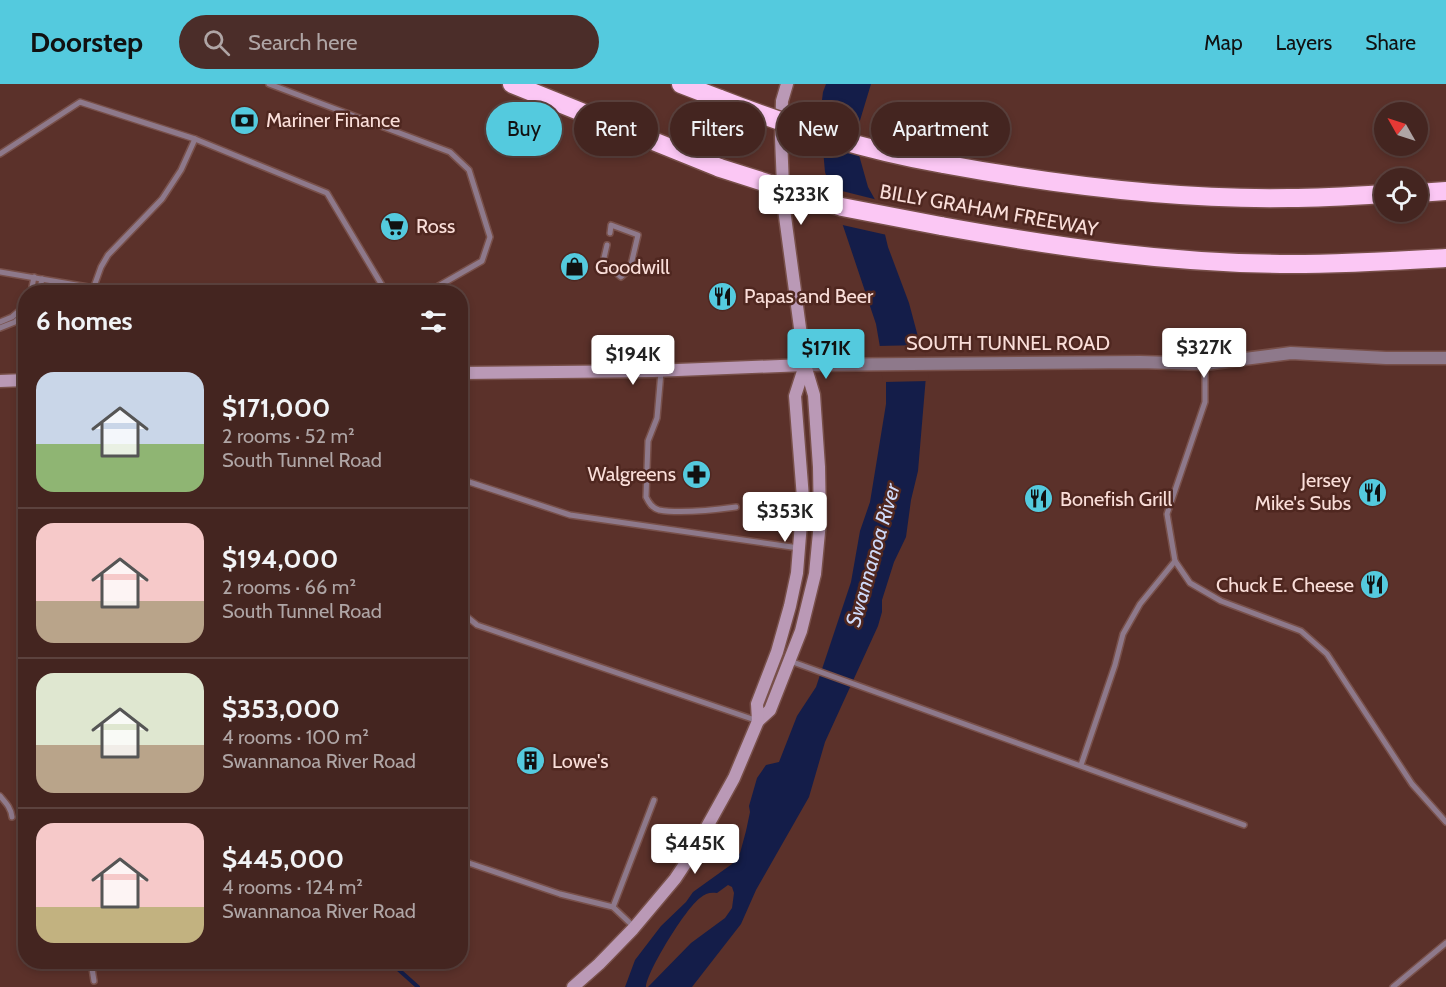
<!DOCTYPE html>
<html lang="en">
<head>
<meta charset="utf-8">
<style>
  :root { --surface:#442520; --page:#4b2d29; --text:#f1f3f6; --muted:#afa5a5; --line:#5c423e; --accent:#54cade }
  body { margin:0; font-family:Cabin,sans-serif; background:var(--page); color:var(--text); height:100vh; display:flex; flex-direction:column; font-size:22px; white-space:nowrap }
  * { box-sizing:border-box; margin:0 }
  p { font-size:20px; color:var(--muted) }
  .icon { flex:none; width:33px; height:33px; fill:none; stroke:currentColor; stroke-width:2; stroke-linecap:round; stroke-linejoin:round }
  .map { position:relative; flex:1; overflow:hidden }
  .drawer { position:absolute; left:18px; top:201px; width:450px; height:684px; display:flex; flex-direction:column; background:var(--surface); border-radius:24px; box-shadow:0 3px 9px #0003,0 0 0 2px var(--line) }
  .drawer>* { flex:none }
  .hud { position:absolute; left:486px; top:18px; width:570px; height:54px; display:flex; gap:12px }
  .needle { width:39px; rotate:309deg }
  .controls { position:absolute; left:1374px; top:18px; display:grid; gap:12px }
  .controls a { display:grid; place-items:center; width:54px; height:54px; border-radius:50%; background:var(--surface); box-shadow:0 3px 9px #0003,0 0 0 2px var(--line); font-size:30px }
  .price { position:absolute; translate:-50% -51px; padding:0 14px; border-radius:6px; background:#fff; color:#222; font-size:20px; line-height:39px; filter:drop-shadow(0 2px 3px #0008) }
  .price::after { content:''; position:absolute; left:50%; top:36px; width:18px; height:14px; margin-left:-9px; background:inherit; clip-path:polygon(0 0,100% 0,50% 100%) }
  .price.on { background:var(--accent); color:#111 }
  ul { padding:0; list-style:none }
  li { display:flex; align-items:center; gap:18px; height:150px; padding:0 18px }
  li+li { border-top:2px solid var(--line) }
  li span { display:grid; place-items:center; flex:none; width:168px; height:120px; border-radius:18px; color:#555 }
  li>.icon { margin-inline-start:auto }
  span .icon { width:72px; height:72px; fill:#fffc; stroke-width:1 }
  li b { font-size:26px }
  h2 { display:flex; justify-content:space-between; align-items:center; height:72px; padding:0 18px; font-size:26px }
  .chip { padding:0 21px; border-radius:27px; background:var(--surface); box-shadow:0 3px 9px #0003,0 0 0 2px var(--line); font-size:21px; line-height:54px }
  .chip.on { background:var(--accent); color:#111 }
  header { display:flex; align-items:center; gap:36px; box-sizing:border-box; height:84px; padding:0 30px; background:var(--accent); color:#111 }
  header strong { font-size:28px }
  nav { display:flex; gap:33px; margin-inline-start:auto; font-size:21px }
  .search { width:420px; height:54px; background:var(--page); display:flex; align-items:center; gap:15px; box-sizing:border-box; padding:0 21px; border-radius:33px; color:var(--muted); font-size:22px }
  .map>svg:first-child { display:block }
</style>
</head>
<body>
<header>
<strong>Doorstep</strong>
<div class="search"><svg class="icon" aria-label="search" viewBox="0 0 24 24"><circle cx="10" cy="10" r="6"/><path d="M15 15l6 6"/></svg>Search here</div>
<nav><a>Map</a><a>Layers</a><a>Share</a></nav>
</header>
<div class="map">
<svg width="1446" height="903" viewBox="0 0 1446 903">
  <rect width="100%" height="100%" fill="#5b312a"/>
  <!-- water -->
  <path fill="#141d49" d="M826 0H871L858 43 859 71 868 103 878 121 888 163 909 219 921 264 926 292 918 387 911 416 906 453 894 478 882 516V528L878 542 825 658 809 713 756 806 741 840 692 903H648L691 859 725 834 732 824 734 809 732 803 728 801 717 809C711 808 705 809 700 814 686 824 647 887 646 903H625L635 876 661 842 686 818 693 808 732 780 740 769 746 747 750 728 749 722 757 694 766 681 779 678 797 632 816 603 851 498 860 447 870 418 886 320V298L876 240 825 88 820 32 823 8Z"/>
  <!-- pier -->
  <g fill="#5b312a">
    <polygon points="826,103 878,116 887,151 838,140"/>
    <polygon points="924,261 929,297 883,298 877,262"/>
  </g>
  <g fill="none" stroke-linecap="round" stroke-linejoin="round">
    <!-- stream -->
    <polyline stroke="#141d49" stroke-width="4" points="390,878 418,903"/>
    <defs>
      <g id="service">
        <polyline points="269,0 450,68 469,86 490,153 482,177 428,208"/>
        <polyline points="0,70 80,18 195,55 327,109 386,208"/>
        <polyline points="607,161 603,178 621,193 630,185 638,151 611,141 610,149"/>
        <polyline points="0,188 94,204"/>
        <polyline points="31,208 34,193"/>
        <polyline points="39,208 42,195"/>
        <polyline points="92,208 101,183 108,171 162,115 181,86 195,55"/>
        <polyline points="0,238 12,233 26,221"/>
        <polyline points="0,244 15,238 26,229"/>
        <polyline points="1205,280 1205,318 1167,430 1175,477 1190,499 1221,517 1301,547 1327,570 1412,700 1446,738"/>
        <path d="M661 288 657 334 648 357 646 413C649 419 652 424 659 426 681 430 714 426 736 423"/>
        <polyline points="460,395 570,431 799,464"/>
        <polyline points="763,415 803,414"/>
        <polyline points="460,527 477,541 758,637"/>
        <polyline points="790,577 1244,741"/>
        <polyline points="1081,681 1115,581 1123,550 1140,520 1175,477"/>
        <path d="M0 712C6 719 11 724 12 733"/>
        <polyline points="460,776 560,810 613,823 633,842"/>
        <polyline points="613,823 654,716"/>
        <polyline points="91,878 94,897"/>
        <polyline points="1393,903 1446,859"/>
      </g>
      <polyline id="tertiary" points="805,281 1140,278 1205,280 1291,269 1386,274 1446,274"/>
      <g id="secondary">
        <polyline points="460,289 653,287 805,281"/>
        <polyline points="0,297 26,296"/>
        <polyline points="758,637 770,626 801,547 815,490 820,438 819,383 814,311 805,281 784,125 781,54 782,17 787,0"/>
        <polyline points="573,903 599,880 633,845 675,795 693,768 734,694 758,637 757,620 777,568 790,522 797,489 803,414 795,312 805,281"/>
      </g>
      <g id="motorway">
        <polyline points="512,0 720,84"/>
        <polyline points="681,0 720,15"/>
        <path d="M943 80C1057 101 1173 116 1289 114 1321 114 1353 112 1384 110"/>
        <polyline points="1418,109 1446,107"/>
        <path d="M941 142C1057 163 1173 180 1291 180 1343 180 1394 177 1446 174"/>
      </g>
    </defs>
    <!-- service casing -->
    <use href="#service" stroke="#78504a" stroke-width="8"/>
    <!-- tertiary casing -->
    <use href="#tertiary" stroke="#78504a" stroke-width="15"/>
    <!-- secondary casing -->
    <use href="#secondary" stroke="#78504a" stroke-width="15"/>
    <!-- motorway casing -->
    <use href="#motorway" stroke="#78504a" stroke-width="21"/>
    <!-- service -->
    <use href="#service" stroke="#8e798b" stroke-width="5"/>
    <!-- tertiary -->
    <use href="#tertiary" stroke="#8e798b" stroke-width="12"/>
    <!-- secondary -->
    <use href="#secondary" stroke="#ba99b6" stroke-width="12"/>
    <!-- motorway -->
    <use href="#motorway" stroke="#fbc7f4" stroke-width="18"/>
    <defs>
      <g id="motorway-bridge">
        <path d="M720 15C795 44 864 66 943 80"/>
        <polyline points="720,84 842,123 941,142"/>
      </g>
    </defs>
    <!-- motorway-bridge casing -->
    <use href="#motorway-bridge" stroke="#78504a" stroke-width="21" stroke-linecap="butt"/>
    <!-- motorway-bridge -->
    <use href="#motorway-bridge" stroke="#fbc7f4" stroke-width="18"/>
  </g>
  <!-- icons -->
  <defs>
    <symbol id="bank-disc" viewBox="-11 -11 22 22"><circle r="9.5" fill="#54cade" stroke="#4f2720"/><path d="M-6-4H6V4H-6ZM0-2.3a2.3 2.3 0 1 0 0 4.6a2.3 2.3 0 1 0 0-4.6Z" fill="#111"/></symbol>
    <symbol id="supermarket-disc" viewBox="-11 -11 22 22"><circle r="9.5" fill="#54cade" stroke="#4f2720"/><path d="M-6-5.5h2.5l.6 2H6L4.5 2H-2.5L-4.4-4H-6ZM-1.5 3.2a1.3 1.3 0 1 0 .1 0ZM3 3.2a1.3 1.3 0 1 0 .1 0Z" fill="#111"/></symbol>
    <symbol id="shop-disc" viewBox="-11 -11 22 22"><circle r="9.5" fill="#54cade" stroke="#4f2720"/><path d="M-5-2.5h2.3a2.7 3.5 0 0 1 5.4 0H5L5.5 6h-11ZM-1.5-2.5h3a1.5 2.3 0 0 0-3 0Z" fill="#111"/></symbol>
    <symbol id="restaurant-disc" viewBox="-11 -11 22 22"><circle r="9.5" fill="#54cade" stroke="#4f2720"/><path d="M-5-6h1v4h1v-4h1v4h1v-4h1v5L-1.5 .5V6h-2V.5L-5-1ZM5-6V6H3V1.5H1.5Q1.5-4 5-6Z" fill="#111"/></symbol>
    <symbol id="pharmacy-disc" viewBox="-11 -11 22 22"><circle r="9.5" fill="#54cade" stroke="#4f2720"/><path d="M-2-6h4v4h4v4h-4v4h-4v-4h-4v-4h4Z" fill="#111"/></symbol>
    <symbol id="building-disc" viewBox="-11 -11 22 22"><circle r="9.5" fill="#54cade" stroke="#4f2720"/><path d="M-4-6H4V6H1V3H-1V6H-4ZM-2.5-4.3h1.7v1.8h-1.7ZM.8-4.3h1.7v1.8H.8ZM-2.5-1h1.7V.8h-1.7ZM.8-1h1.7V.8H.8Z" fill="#111"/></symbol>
  </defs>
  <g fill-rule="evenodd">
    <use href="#bank-disc" x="228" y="20" width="33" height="33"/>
    <use href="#supermarket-disc" x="378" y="126" width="33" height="33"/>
    <use href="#shop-disc" x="558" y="166" width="33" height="33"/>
    <use href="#restaurant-disc" x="706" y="196" width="33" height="33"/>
    <use href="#pharmacy-disc" x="680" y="374" width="33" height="33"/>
    <use href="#restaurant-disc" x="1356" y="392" width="33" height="33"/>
    <use href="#restaurant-disc" x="1022" y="398" width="33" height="33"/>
    <use href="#restaurant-disc" x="1358" y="484" width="33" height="33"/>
    <use href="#building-disc" x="514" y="660" width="33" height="33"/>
  </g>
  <g text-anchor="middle" stroke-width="5" stroke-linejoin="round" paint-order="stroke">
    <!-- poi labels -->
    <g font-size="20" fill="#faded9" stroke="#4f2720" text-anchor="start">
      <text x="266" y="43">Mariner Finance</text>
      <text x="416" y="149">Ross</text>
      <text x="595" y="190">Goodwill</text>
      <text x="744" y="219">Papas and Beer</text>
      <text x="676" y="397" text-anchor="end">Walgreens</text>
      <text x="1351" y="403" text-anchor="end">Jersey<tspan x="1351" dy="23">Mike's Subs</tspan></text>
      <text x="1060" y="422">Bonefish Grill</text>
      <text x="1354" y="508" text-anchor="end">Chuck E. Cheese</text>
      <text x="552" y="684">Lowe's</text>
    </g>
    <!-- street labels -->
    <g font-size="20" fill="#faded9" stroke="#4f2720">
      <text transform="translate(989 126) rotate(10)" y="7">BILLY GRAHAM FREEWAY</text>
      <text x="1008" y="266">SOUTH TUNNEL ROAD</text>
    </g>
    <!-- water labels -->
    <g font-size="21" font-style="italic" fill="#cfdaf9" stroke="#4f2720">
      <text transform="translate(873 471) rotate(-74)" y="7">Swannanoa River</text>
    </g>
  </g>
</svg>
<div class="controls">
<a><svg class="needle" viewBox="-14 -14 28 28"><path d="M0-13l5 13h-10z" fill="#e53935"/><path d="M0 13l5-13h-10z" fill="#afa5a5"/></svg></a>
<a><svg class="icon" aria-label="locate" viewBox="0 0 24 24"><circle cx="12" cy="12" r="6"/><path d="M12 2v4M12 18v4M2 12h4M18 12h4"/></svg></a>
</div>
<b class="price" style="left:801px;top:142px">$233K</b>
<b class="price" style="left:1204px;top:295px">$327K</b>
<b class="price on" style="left:826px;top:296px">$171K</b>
<b class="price" style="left:633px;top:302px">$194K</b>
<b class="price" style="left:785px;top:459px">$353K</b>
<b class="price" style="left:695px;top:791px">$445K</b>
<div class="hud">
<a class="chip on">Buy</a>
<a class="chip">Rent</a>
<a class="chip">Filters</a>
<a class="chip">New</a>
<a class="chip">Apartment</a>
</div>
<section class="drawer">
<h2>6 homes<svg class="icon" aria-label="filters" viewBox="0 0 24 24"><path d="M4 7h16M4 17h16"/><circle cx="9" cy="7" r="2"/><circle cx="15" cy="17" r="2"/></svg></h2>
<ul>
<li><span style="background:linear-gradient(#c9d6e8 60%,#8fb573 0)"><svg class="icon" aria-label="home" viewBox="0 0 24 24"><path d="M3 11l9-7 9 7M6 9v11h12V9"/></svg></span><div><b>$171,000</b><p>2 rooms · 52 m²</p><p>South Tunnel Road</p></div></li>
<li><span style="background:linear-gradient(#f6c9c9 65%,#b9a48a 0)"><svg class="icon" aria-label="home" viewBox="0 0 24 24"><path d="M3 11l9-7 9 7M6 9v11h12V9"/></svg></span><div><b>$194,000</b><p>2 rooms · 66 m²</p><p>South Tunnel Road</p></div></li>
<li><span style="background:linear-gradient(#dfe7d0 60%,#b9a48a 0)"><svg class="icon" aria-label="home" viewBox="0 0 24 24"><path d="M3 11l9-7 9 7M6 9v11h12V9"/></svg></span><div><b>$353,000</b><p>4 rooms · 100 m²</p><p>Swannanoa River Road</p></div></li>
<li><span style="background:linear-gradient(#f6c9c9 70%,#c2b280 0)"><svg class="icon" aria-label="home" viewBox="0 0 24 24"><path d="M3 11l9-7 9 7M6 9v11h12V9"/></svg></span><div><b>$445,000</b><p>4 rooms · 124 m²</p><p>Swannanoa River Road</p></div></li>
</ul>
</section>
</div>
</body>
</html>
